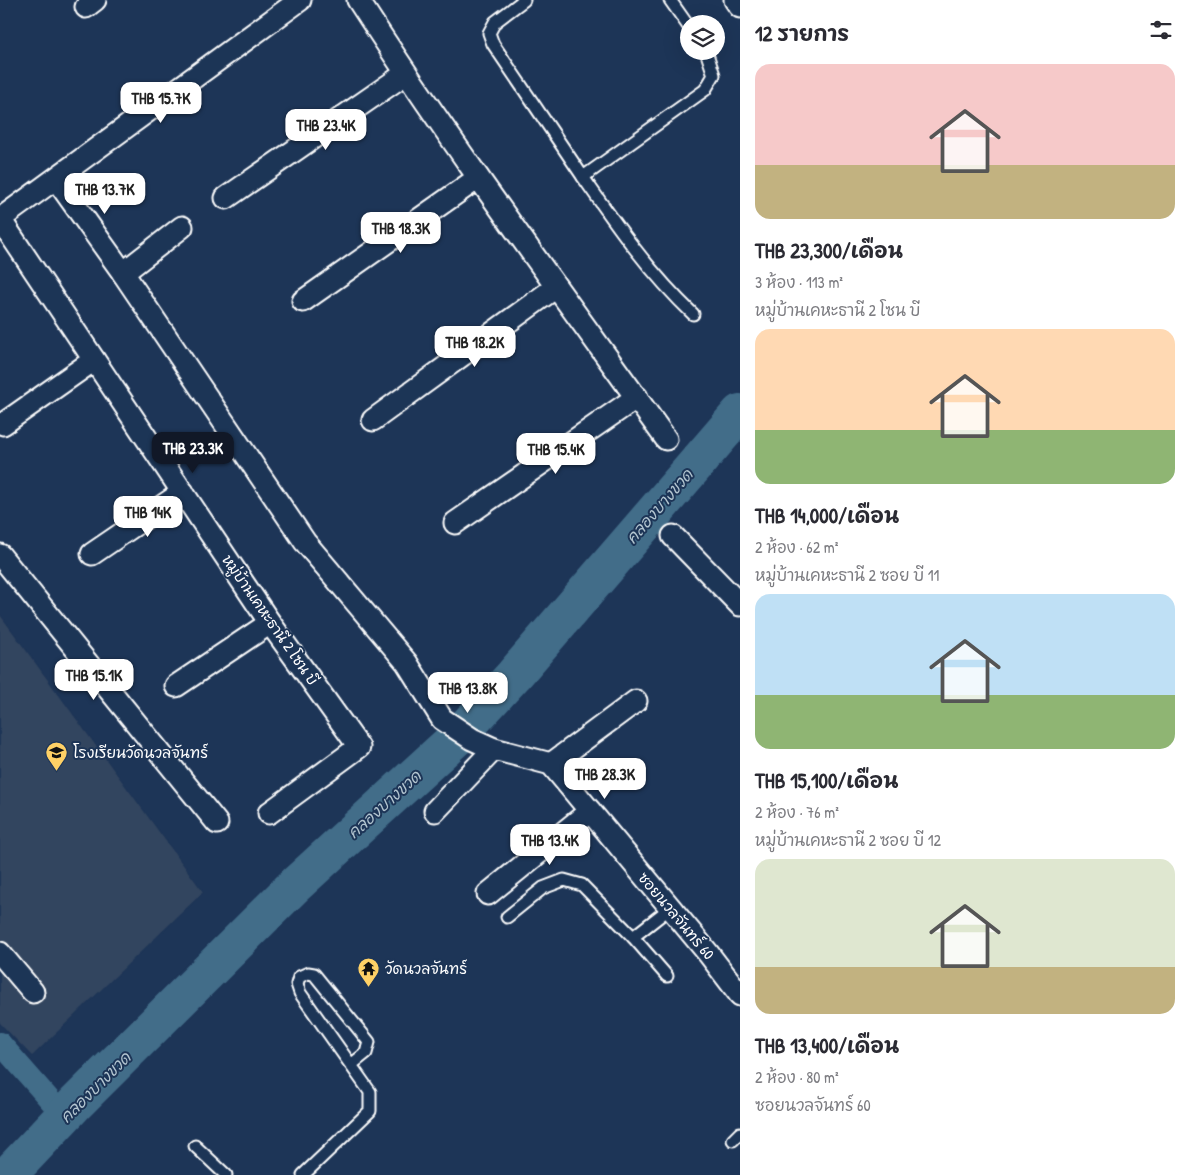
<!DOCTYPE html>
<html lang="th">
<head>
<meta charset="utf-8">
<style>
  :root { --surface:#fff; --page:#f7f7f7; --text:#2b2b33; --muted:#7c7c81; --accent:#111827 }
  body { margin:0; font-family:"Patrick Hand","Playpen Sans Thai",sans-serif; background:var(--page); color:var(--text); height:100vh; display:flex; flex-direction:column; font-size:19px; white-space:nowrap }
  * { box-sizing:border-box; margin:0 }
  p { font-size:16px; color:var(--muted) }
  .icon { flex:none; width:28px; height:28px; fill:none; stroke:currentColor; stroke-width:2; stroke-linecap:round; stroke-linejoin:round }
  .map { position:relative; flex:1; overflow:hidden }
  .sheet { display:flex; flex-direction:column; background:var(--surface); width:450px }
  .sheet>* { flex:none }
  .controls { position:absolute; left:680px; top:15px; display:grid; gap:10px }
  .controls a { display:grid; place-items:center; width:45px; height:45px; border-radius:50%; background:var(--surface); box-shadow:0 5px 20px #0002; font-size:25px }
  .price { position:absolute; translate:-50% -42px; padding:0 11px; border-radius:10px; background:#fff; color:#222; font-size:16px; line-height:32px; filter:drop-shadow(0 1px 2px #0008) }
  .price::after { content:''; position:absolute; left:50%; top:30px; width:15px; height:11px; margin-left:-8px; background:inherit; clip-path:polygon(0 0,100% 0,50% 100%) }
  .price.active { background:var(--accent); color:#fff }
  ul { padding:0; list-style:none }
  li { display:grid; align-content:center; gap:10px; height:265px; padding:0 15px }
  li span { display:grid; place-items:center; height:155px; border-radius:15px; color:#555 }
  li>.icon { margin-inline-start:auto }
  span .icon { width:90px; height:90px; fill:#fffc; stroke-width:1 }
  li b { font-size:21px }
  h2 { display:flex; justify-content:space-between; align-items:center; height:60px; padding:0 15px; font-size:21px }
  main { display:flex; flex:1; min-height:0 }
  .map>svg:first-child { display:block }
</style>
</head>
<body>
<main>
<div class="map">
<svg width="740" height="1175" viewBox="0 0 740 1175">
  <rect width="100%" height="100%" fill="#1d3557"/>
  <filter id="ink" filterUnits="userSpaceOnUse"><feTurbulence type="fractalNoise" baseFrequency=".02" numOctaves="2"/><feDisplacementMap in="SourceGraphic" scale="10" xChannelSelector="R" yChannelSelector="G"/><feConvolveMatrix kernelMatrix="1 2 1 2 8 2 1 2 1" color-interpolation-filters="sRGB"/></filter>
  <g filter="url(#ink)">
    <!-- built -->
    <polygon fill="#33455e" points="0,615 203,892 32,1056 0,1023"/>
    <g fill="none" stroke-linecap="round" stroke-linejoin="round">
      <!-- canal -->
      <polyline stroke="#426d89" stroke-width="22" points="0,1043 64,1116"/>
      <!-- river -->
      <polyline stroke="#426d89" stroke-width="38" points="8,1175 76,1103 293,887 457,737 514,675 740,413"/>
      <defs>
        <g id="service">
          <polyline points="524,0 495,22 489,33 493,44 583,177 705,90 714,75 706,51"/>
          <polyline points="670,0 689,27"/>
          <path d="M583 177C617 226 650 273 693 314"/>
          <polyline points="507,917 543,888 564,880 582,885 633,937 667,976"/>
          <polyline points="633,937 670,908"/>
          <polyline points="733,1140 740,1133"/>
          <polyline points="195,1146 226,1175"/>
          <polyline points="303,1175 370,1111 370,1092 300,993 297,984 299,977 308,973 314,974 369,1042 366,1053 351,1065"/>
        </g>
        <g id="minor">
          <path d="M358 0C455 150 562 294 666 439"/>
          <polyline points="735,0 740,7"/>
          <polyline points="86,7 95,0"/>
          <polyline points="56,179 123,273"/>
          <polyline points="226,198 405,74"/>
          <polyline points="0,219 270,623 359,747 269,813"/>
          <polyline points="0,219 300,0"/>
          <polyline points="182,227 123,273 305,542 407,663 442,719 472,739 494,749"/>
          <polyline points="303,301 478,178"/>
          <polyline points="373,420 556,287"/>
          <polyline points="3,424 94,360"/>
          <polyline points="455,523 637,397"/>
          <polyline points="673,536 740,605"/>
          <polyline points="92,554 183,492"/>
          <polyline points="0,555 217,823"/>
          <polyline points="176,686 270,623"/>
          <polyline points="551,764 636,701"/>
          <polyline points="435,811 494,749 551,764 708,953 740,995"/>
          <polyline points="488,894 590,811"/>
          <polyline points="0,953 33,992"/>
        </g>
      </defs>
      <!-- service casing -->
      <use href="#service" stroke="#fff" stroke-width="15"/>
      <!-- minor casing -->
      <use href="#minor" stroke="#fff" stroke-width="25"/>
      <!-- service -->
      <use href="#service" stroke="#1d3557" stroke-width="11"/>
      <!-- minor -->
      <use href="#minor" stroke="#1d3557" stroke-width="21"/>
    </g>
  </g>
  <!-- icons -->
  <defs>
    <symbol id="school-pin" viewBox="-11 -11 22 30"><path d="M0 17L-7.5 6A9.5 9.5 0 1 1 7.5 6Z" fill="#ffd166" stroke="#1d3557"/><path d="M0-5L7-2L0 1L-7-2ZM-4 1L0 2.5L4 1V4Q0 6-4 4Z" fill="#111"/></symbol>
    <symbol id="temple-pin" viewBox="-11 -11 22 30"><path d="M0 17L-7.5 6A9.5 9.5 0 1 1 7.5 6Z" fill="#ffd166" stroke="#1d3557"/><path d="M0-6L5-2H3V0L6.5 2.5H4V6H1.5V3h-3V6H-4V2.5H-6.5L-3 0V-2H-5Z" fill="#111"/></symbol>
  </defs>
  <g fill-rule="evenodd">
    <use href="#school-pin" x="44" y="740" width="25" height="34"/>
    <use href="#temple-pin" x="356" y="956" width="25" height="34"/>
  </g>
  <g text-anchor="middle" stroke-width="4" stroke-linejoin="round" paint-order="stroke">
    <!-- street labels -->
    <g font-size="15" fill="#fff" stroke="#1d3557">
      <text transform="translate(270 620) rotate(55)" y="5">หมู่บ้านเคหะธานี 2 โซน บี</text>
      <text transform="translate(676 916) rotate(50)" y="5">ซอยนวลจันทร์ 60</text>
    </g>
    <!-- poi labels -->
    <g font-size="15" fill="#fff" stroke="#1d3557" text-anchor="start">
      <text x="73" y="758">โรงเรียนวัดนวลจันทร์</text>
      <text x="385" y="974">วัดนวลจันทร์</text>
    </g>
    <!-- water labels -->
    <g font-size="16" font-style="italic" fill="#b3c5d0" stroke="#1d3557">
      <text transform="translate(659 506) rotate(-49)" y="6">คลองบางขวด</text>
      <text transform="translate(384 804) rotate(-42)" y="6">คลองบางขวด</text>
      <text transform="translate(95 1087) rotate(-45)" y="6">คลองบางขวด</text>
    </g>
  </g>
</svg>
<div class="controls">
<a><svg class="icon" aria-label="layers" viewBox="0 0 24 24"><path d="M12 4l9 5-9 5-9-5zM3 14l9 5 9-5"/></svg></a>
</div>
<b class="price" style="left:161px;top:124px">THB 15.7K</b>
<b class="price" style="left:326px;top:151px">THB 23.4K</b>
<b class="price" style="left:105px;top:215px">THB 13.7K</b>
<b class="price" style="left:401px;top:254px">THB 18.3K</b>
<b class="price" style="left:475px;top:368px">THB 18.2K</b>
<b class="price active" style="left:193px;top:474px">THB 23.3K</b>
<b class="price" style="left:556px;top:475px">THB 15.4K</b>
<b class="price" style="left:148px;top:538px">THB 14K</b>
<b class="price" style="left:94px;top:701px">THB 15.1K</b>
<b class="price" style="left:468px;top:714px">THB 13.8K</b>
<b class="price" style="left:605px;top:800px">THB 28.3K</b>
<b class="price" style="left:550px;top:866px">THB 13.4K</b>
</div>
<section class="sheet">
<h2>12 รายการ<svg class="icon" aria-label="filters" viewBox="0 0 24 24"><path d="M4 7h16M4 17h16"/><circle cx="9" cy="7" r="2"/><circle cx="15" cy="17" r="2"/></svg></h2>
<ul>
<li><span style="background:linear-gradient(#f6c9c9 65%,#c2b280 0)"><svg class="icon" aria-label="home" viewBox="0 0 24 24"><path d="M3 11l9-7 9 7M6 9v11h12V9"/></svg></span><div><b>THB 23,300/เดือน</b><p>3 ห้อง · 113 m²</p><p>หมู่บ้านเคหะธานี 2 โซน บี</p></div></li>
<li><span style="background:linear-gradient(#ffd9b3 65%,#8fb573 0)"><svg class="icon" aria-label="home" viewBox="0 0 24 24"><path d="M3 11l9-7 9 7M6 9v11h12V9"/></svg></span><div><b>THB 14,000/เดือน</b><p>2 ห้อง · 62 m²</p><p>หมู่บ้านเคหะธานี 2 ซอย บี 11</p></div></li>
<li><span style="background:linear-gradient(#bfe0f5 65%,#8fb573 0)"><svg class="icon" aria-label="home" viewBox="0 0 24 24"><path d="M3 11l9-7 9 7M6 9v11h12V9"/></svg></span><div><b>THB 15,100/เดือน</b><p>2 ห้อง · 76 m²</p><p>หมู่บ้านเคหะธานี 2 ซอย บี 12</p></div></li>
<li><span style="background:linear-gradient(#dfe7d0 70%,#c2b280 0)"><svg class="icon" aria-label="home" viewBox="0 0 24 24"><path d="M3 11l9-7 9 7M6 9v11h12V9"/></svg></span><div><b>THB 13,400/เดือน</b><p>2 ห้อง · 80 m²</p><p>ซอยนวลจันทร์ 60</p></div></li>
</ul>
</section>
</main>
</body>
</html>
